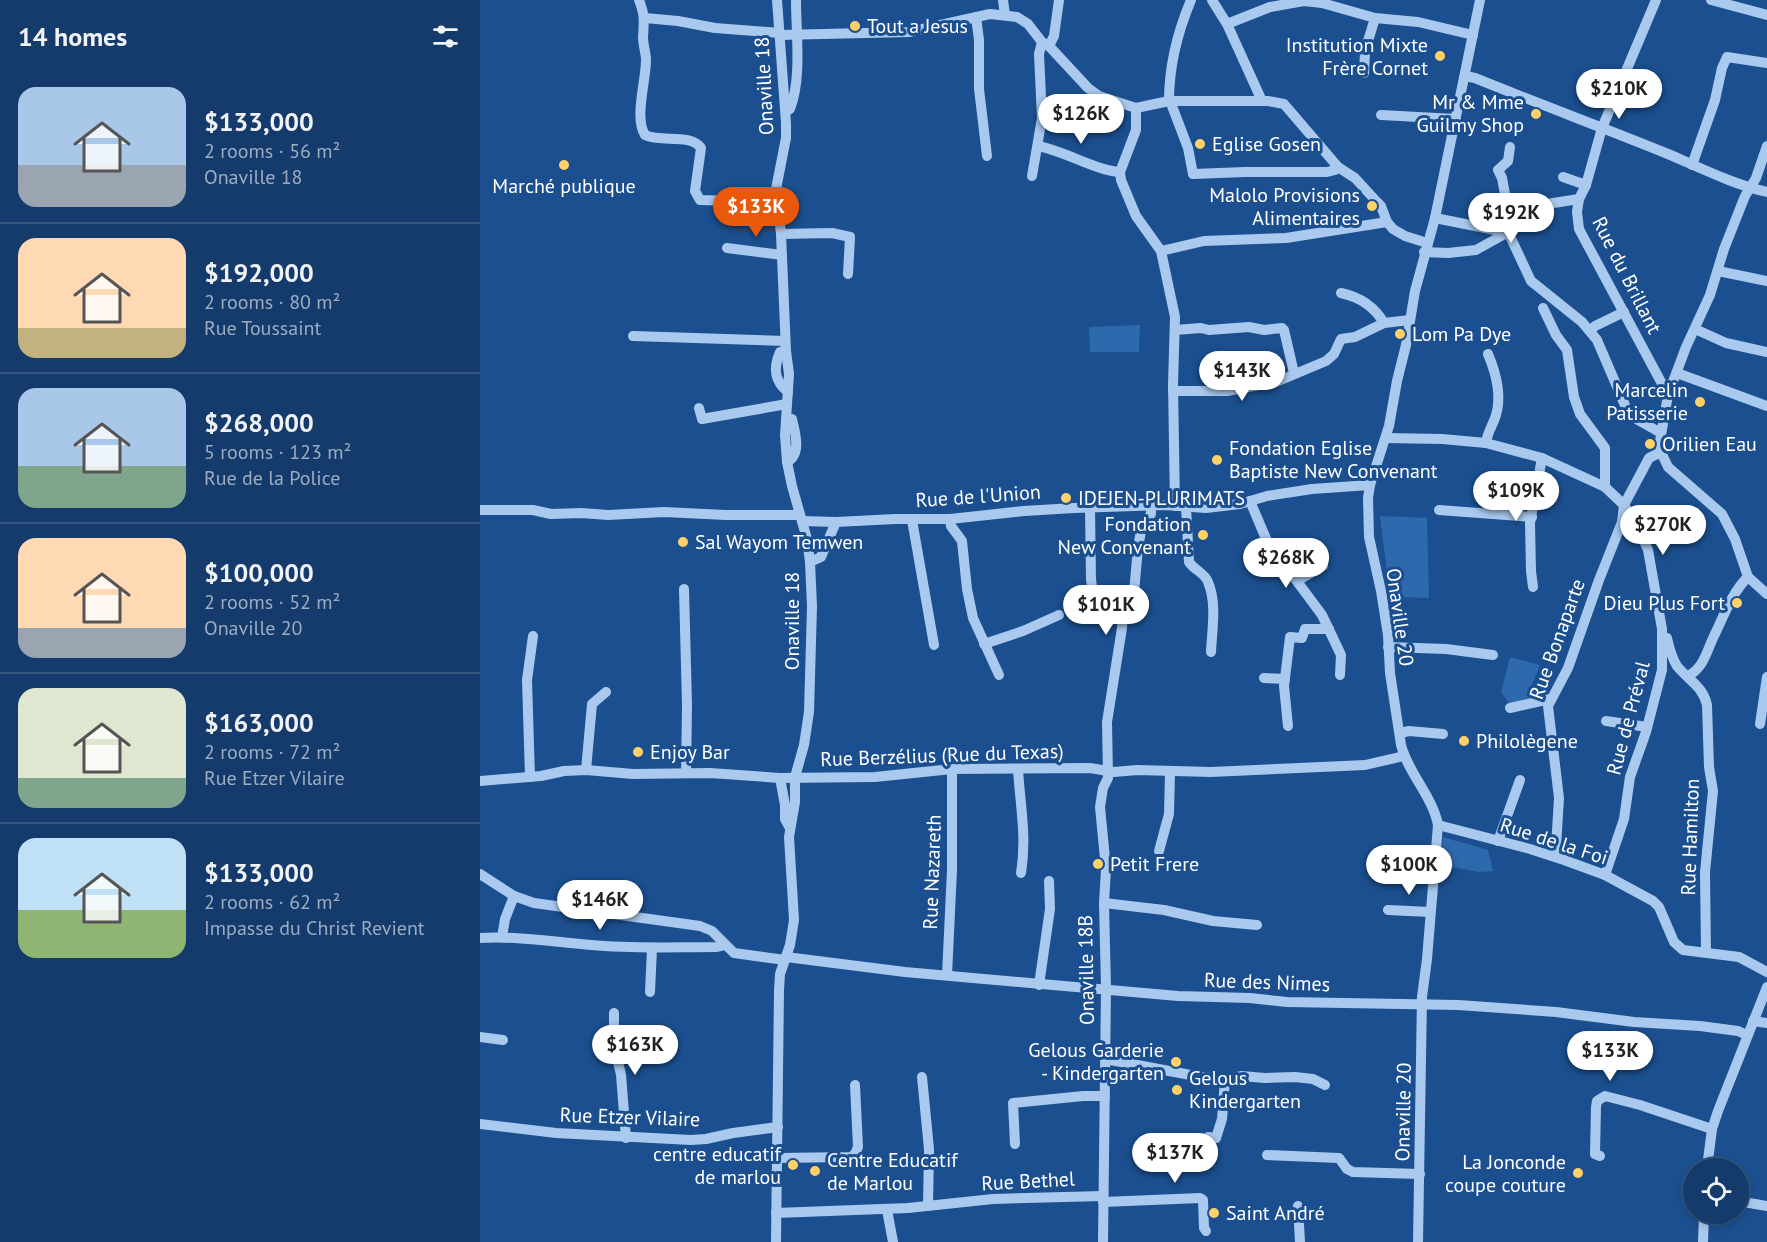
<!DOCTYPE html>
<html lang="en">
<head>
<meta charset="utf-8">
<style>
  :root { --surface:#143b6b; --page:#1d4271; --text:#f1f3f6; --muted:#9dadc1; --line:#33557e; --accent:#ea580c }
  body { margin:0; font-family:"PT Sans",sans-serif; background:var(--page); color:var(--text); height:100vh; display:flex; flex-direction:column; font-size:22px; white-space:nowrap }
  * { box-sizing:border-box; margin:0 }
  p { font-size:20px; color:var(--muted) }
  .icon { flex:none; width:33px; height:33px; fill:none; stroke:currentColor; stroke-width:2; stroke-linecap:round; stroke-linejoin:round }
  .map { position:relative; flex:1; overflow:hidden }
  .side { display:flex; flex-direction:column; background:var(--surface); width:480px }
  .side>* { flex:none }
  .tools { position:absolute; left:1203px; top:1158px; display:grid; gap:12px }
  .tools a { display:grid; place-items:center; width:66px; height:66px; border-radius:50%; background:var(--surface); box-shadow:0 3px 9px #0003,0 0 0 2px var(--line); font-size:30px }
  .price { position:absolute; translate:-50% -51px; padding:0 14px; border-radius:21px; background:#fff; color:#222; font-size:20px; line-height:39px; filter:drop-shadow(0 2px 3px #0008) }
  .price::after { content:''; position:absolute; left:50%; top:36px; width:18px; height:14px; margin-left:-9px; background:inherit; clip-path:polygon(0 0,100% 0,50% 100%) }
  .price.active { background:var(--accent); color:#fff }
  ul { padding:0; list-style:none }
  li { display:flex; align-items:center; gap:18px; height:150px; padding:0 18px }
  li+li { border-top:2px solid var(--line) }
  li span { display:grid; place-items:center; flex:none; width:168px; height:120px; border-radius:18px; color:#555 }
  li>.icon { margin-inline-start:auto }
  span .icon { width:72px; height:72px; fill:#fffc; stroke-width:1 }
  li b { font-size:26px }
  h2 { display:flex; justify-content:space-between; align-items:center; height:72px; padding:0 18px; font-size:26px }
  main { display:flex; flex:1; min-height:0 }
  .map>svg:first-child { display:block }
</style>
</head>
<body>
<main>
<section class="side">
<h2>14 homes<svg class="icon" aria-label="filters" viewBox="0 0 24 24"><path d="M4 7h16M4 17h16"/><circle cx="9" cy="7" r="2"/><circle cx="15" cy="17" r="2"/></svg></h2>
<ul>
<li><span style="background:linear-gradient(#a9c7e8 65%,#9aa5b1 0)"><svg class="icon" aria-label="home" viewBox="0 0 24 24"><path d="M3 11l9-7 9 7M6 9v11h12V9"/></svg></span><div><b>$133,000</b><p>2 rooms · 56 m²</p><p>Onaville 18</p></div></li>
<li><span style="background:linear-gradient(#ffd9b3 75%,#c2b280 0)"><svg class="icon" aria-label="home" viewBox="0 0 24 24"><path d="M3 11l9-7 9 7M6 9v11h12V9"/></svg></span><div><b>$192,000</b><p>2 rooms · 80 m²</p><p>Rue Toussaint</p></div></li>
<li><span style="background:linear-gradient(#a9c7e8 65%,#7fa58c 0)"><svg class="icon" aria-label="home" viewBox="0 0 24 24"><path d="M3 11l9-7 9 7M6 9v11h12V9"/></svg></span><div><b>$268,000</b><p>5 rooms · 123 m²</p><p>Rue de la Police</p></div></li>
<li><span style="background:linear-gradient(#ffd9b3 75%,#9aa5b1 0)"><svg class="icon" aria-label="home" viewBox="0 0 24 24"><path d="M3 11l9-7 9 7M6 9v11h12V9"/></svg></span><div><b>$100,000</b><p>2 rooms · 52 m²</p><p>Onaville 20</p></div></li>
<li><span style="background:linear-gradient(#dfe7d0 75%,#7fa58c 0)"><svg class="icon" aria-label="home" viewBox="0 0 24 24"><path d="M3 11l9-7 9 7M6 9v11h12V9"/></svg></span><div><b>$163,000</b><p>2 rooms · 72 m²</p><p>Rue Etzer Vilaire</p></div></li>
<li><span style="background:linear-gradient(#bfe0f5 60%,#8fb573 0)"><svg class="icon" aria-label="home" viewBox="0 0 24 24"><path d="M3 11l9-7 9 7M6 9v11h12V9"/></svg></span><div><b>$133,000</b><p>2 rooms · 62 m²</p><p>Impasse du Christ Revient</p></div></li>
</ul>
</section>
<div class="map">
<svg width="1287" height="1242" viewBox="0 0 1287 1242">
  <rect width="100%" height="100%" fill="#1b4f8f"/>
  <!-- green -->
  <g fill="#2e69ad">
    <polygon points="660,325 659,352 610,352 609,327"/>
    <polygon points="900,516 947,518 949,598 910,597"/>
    <polygon points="1030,657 1060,665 1050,690 1056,697 1030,704 1021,692"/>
    <polygon points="963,837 1008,850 1013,871 999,872 962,865"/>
  </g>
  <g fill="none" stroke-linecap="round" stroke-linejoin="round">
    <!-- minor -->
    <g stroke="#a9c9ee" stroke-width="10">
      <path d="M159 0C165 15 164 21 163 37 163 45 166 53 166 60 166 81 154 118 165 135 181 143 210 133 221 148L215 191 220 200 254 201 297 196"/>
      <polyline points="523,0 525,15"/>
      <polyline points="579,0 574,36 569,46 608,88 619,96 656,108 689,101 788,101 804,104 858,167 875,178 896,201 901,206 907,222 913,229 925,236 947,243"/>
      <polyline points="732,0 747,24 782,101"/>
      <polyline points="1176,0 1122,128 1106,185 1099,199 1097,212 1099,229 1188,395"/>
      <polyline points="1231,0 1287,15"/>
      <polyline points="496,17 499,40 499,89 507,156"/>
      <polyline points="165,18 198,21 235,28 300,33"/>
      <polyline points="747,24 790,7 824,1 842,3 895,18 938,22 993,35"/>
      <polyline points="300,35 429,32 510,14 537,17 548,24 562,42 569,46"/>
      <polyline points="884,73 885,51 895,18"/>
      <path d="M985 76 995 78C1059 104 1124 128 1188 154 1221 168 1252 184 1287 192"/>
      <path d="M689 101C689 67 698 31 711 0"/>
      <polyline points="692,101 692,106 708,148 713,174 765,172 847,172 855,170 858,167"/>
      <polyline points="656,108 656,130 640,172 641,180 656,216 681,251 695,317 693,384 695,506"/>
      <path d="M306 111 310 109C322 78 316 34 316 0"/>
      <polyline points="901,115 976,119"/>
      <path d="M558 146C585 151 614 170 640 172"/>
      <polyline points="1287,146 1276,178 1265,196 1244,249 1230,295 1206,347 1188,395 1180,441 1181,452 1188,467 1242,514 1255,539 1268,577 1287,594"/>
      <polyline points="1212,165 1235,100 1242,68 1247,57 1287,63"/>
      <polyline points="552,176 562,118 559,54 562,42"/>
      <polyline points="1083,177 1106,185"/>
      <polyline points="1029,216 1022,178 1018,170 1028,161 1030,147"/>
      <polyline points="955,218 1025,232 1029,216 1041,214 1054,206 1099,199"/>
      <polyline points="301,234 352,233 370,237 368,274"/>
      <polyline points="247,248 302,255"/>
      <polyline points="681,251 724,241 806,238 907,222"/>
      <polyline points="944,252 968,253 996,250 1023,235 1025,232 1029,234 1051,281 1102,322 1117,340 1147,410 1158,420 1181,433"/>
      <polyline points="1238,271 1287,281"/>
      <path d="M861 293C880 297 894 306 904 323"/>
      <polyline points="1063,308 1076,335 1087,350 1094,397 1100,414 1125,448 1125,487"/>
      <polyline points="1215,329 1246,343 1287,352"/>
      <polyline points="695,330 721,328 729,330 769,327 784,330 802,328 804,330 814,373"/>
      <polyline points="1111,330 1115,326 1144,312"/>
      <polyline points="153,336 305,341"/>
      <path d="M306 351 300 352C293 368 294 381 308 392"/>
      <polyline points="1197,373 1287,406"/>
      <polyline points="693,391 747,391 796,382 846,361 854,354 861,339 875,337 904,323 930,320"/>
      <polyline points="219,408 222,419 307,404"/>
      <polyline points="906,438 962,439 1006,443 1062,458 1125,487 1144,505 1156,523 1168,550 1182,629 1182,670 1166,732 1150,777 1144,819 1125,875"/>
      <path d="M1006 443C1007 433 1013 425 1016 415 1022 395 1016 373 1008 354"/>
      <path d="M307 462C322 454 315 432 312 419"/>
      <polyline points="770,501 787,541 842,615 861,655 860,675"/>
      <path d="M706 507 709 562C714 570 725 573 728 582 737 602 732 631 731 652"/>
      <polyline points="610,508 611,579 614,603 616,605 645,606"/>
      <polyline points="0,510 53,510 71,514 101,513 128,515 184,512 246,515 319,515"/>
      <polyline points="959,510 1052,517"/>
      <polyline points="470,519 471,526 482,541 487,589 493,618 519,675"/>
      <polyline points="432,520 454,645"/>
      <polyline points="322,521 356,522 415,519 470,519 544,511 594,508 685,505 726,508 760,504 787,496 832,489 890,485"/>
      <polyline points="330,562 341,557 356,522"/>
      <polyline points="817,581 843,566"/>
      <polyline points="1053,587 1051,571 1050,523 1062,458"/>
      <polyline points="204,589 207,705 206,773"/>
      <path d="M1187 638C1189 647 1192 658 1197 666 1208 680 1223 686 1227 705L1229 767 1233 791 1225 872 1226 953"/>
      <polyline points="504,644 543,631 579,615"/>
      <polyline points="908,647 966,649 1013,655"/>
      <path d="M1208 676C1225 667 1227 649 1235 634 1244 615 1253 591 1268 577"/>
      <polyline points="784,678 805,679"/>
      <polyline points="1030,708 1070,699"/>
      <polyline points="1126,721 1167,727"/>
      <polyline points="1280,724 1287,677"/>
      <polyline points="808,726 804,686 810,637 822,638 825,629 849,629"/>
      <polyline points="920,733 929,731 963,734"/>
      <polyline points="1045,740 1062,744 1071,743"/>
      <path d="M538 769C540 804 547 837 541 873"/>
      <polyline points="106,770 112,704 126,692"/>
      <polyline points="50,777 47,680 53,636"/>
      <polyline points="300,778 305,805 305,819 310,828"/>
      <polyline points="0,781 61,776 84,771 106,770 153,774 230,773 300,778 395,777 472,769 610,768 634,772 657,770 731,772 885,765 924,756"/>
      <polyline points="958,825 1050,849 1084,860 1125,875 1173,901 1179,907 1194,942 1203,950 1259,957 1287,972"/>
      <polyline points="1018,841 1040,780"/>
      <polyline points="679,851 689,814 690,772"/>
      <polyline points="1072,856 1076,847 1079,798 1068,706 1088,668 1119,580 1142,522 1144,505 1169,458 1181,452"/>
      <polyline points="0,874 34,896 54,903 220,926 232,931 254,953 305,960"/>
      <polyline points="624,903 684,910 733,921 777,925"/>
      <polyline points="908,910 950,912"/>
      <polyline points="22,937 25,919 34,896"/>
      <path d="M0 938C38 936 74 942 111 945 153 949 195 947 237 947L245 945"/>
      <polyline points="306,957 425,972 698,996 770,998 807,1002 978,1005 1076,1012 1154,1022 1220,1026 1258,1031 1267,1035"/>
      <polyline points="467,975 472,870 472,769"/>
      <polyline points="559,985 570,909 569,881"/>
      <polyline points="170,992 172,949"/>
      <polyline points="134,1013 134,1044 141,1075 146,1138"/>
      <polyline points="1273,1021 1287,1023"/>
      <polyline points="0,1037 23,1040"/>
      <polyline points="625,1059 716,1076 745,1080 761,1076 785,1078 815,1077 833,1079 845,1085"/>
      <polyline points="442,1077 449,1149 448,1206"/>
      <polyline points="0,1124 76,1133 211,1140 226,1139 253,1133 298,1127"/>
      <polyline points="728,1137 736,1138 742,1119 745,1080"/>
      <polyline points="535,1144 533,1103 603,1096 625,1096"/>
      <polyline points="787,1155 859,1158 867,1169 873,1172 940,1174"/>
      <polyline points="1120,1156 1115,1154 1116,1107 1117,1101 1125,1096 1160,1105 1232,1129"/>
      <polyline points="297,1158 371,1157 375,1154 378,1147 375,1085"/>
      <polyline points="1227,1168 1232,1129 1238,1111 1287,987"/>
      <polyline points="1258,1201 1287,1206"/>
      <polyline points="623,1202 720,1198 723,1200 724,1228 726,1231"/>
      <polyline points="818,1206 820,1242"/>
      <polyline points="407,1210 413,1242"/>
      <polyline points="296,1213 428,1208 513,1199 623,1196"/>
      <polyline points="296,1242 299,990 300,974 310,945 314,920 309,837 315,802 315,777 324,745 329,712 332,606 330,562 327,539 312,486 307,462 305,435 309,374 306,351 301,234 296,189 306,138 306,123 297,0"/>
      <polyline points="623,1242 626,988 624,903 626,869 620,807 623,788 628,778 627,722 642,628 643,610 654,593 658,547 662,526 671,514 671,506"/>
      <path d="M938 1242 942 997 947 959 958 825C953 797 928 773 921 745L910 673 908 635 901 591 889 537 888 498 890 485 909 426 917 381 926 345 935 291 955 218 1000 0"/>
      <polyline points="1223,1242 1224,1214"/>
    </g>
  </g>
  <!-- markers -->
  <g fill="#ffd166" stroke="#1b4f8f" stroke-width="2">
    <circle cx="375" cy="26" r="6"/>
    <circle cx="960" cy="56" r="6"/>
    <circle cx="1056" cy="114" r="6"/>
    <circle cx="720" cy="144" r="6"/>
    <circle cx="84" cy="165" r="6"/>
    <circle cx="892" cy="206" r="6"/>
    <circle cx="920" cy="334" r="6"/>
    <circle cx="1220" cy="402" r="6"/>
    <circle cx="1170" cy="444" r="6"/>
    <circle cx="737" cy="460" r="6"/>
    <circle cx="586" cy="498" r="6"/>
    <circle cx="723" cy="535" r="6"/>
    <circle cx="203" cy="542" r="6"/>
    <circle cx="1257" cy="603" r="6"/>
    <circle cx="984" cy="741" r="6"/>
    <circle cx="158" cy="752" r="6"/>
    <circle cx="618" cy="864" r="6"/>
    <circle cx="696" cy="1062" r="6"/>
    <circle cx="697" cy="1090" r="6"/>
    <circle cx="313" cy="1165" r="6"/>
    <circle cx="335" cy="1171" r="6"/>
    <circle cx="1098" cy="1173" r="6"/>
    <circle cx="734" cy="1213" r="6"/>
  </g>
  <g text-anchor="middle" stroke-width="6" stroke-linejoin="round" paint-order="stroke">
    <!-- poi labels -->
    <g font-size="20" fill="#fff" stroke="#1b4f8f" text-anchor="start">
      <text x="387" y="33">Tout a Jesus</text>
      <text x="948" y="52" text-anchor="end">Institution Mixte<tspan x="948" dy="23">Frère Cornet</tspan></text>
      <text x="1044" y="109" text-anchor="end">Mr &amp; Mme<tspan x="1044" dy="23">Guilmy Shop</tspan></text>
      <text x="732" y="151">Eglise Gosen</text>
      <text x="84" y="193" text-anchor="middle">Marché publique</text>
      <text x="880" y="202" text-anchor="end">Malolo Provisions<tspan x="880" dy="23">Alimentaires</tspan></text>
      <text x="932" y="341">Lom Pa Dye</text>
      <text x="1208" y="397" text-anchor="end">Marcelin<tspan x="1208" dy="23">Patisserie</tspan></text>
      <text x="1182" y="451">Orilien Eau</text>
      <text x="749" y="455">Fondation Eglise<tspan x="749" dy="23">Baptiste New Convenant</tspan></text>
      <text x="598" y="505">IDEJEN-PLURIMATS</text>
      <text x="711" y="531" text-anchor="end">Fondation<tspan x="711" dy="23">New Convenant</tspan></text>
      <text x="215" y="549">Sal Wayom Temwen</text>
      <text x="1245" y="610" text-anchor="end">Dieu Plus Fort</text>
      <text x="996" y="748">Philolègene</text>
      <text x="170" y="759">Enjoy Bar</text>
      <text x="630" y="871">Petit Frere</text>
      <text x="684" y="1057" text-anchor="end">Gelous Garderie<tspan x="684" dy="23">- Kindergarten</tspan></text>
      <text x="709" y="1085">Gelous<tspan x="709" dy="23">Kindergarten</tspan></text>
      <text x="301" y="1161" text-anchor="end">centre educatif<tspan x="301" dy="23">de marlou</tspan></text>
      <text x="347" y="1167">Centre Educatif<tspan x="347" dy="23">de Marlou</tspan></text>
      <text x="1086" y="1169" text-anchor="end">La Jonconde<tspan x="1086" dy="23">coupe couture</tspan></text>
      <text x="746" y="1220">Saint André</text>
    </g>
    <!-- street labels -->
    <g font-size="20" fill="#fff" stroke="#1b4f8f">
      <text transform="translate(284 86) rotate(-93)" y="7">Onaville 18</text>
      <text transform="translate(1147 275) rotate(63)" y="7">Rue du Brillant</text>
      <text transform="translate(498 496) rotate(-4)" y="7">Rue de l'Union</text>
      <text transform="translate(920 617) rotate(82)" y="7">Onaville 20</text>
      <text transform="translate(312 621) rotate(-90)" y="7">Onaville 18</text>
      <text transform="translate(1077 639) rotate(-70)" y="7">Rue Bonaparte</text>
      <text transform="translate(1148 718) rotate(-75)" y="7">Rue de Préval</text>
      <text transform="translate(462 755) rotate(-2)" y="7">Rue Berzélius (Rue du Texas)</text>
      <text transform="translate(1210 837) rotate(-88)" y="7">Rue Hamilton</text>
      <text transform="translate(1074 841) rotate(18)" y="7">Rue de la Foi</text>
      <text transform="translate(452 872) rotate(-88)" y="7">Rue Nazareth</text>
      <text transform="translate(606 970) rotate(-91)" y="7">Onaville 18B</text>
      <text transform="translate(787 982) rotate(2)" y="7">Rue des Nimes</text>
      <text transform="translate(923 1112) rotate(-89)" y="7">Onaville 20</text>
      <text transform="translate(150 1117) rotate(2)" y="7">Rue Etzer Vilaire</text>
      <text transform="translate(548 1181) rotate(-3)" y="7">Rue Bethel</text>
    </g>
  </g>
</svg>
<div class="tools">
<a><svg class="icon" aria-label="locate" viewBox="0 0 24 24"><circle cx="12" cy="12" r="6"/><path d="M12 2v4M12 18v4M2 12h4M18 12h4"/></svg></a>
</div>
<b class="price" style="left:1139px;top:120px">$210K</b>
<b class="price" style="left:601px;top:145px">$126K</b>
<b class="price active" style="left:276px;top:238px">$133K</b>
<b class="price" style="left:1031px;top:244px">$192K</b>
<b class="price" style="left:762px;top:402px">$143K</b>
<b class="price" style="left:1036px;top:522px">$109K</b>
<b class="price" style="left:1183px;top:556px">$270K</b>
<b class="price" style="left:806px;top:589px">$268K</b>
<b class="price" style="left:626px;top:636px">$101K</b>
<b class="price" style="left:929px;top:896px">$100K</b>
<b class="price" style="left:120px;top:931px">$146K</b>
<b class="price" style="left:155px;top:1076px">$163K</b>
<b class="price" style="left:1130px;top:1082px">$133K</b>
<b class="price" style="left:695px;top:1184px">$137K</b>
</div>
</main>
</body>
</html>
